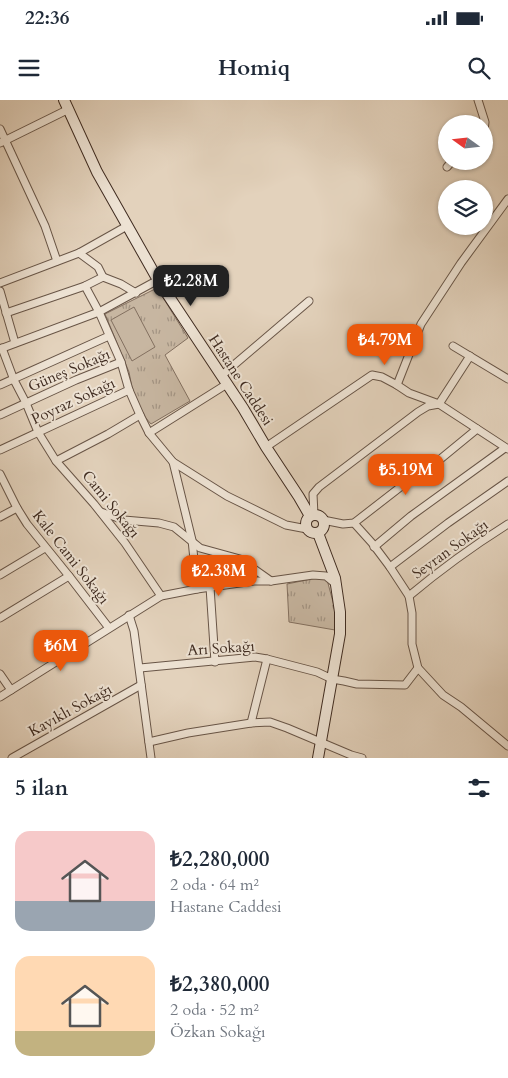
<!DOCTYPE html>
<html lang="tr">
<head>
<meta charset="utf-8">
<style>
  :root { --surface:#fff; --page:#f6f6f7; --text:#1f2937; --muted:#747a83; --accent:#ea580c }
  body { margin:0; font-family:Cardo,serif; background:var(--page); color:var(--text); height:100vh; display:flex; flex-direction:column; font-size:19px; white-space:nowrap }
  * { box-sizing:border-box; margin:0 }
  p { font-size:16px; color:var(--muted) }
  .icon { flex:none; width:28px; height:28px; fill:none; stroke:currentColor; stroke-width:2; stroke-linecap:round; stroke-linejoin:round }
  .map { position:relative; height:658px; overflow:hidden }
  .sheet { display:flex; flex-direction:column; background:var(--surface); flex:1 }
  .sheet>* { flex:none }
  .needle { width:32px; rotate:285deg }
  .controls { position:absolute; left:438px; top:15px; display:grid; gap:10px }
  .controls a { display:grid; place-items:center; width:55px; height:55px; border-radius:50%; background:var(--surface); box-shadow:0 1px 4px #0004; font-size:25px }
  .price { position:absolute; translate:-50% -42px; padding:0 11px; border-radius:10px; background:var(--accent); color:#fff; font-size:16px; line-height:32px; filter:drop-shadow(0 1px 2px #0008) }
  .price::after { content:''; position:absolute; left:50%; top:30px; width:15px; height:11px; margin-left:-8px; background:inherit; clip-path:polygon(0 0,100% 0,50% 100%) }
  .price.active { background:#222; color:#fff }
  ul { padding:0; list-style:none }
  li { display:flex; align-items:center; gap:15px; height:125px; padding:0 15px }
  li span { display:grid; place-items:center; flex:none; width:140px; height:100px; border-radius:15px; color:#555 }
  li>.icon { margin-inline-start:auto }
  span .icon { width:60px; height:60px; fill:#fffc; stroke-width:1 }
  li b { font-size:21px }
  h2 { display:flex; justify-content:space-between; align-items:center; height:60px; padding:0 15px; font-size:21px }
  .status { display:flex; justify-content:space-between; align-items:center; height:35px; padding:0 25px; background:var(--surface); direction:ltr }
  .status svg { height:14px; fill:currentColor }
  header { display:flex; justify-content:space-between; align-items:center; height:65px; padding:0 15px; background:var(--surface); font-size:22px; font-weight:700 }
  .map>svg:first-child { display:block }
</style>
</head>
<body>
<div class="status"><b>22:36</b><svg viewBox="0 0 49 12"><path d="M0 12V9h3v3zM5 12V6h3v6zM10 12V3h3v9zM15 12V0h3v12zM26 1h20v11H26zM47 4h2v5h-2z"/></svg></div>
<header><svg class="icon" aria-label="menu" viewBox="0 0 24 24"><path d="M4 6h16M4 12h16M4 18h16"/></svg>Homiq<svg class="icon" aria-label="search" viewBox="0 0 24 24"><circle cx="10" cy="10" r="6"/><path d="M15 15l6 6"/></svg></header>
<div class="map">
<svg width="508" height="658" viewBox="0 0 508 658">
  <defs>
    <pattern id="park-tufts" width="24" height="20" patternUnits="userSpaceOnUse" patternTransform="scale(1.25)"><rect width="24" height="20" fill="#c7b6a1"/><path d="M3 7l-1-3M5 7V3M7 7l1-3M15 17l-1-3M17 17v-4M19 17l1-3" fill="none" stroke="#a39483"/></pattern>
  </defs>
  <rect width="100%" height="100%" fill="#e3d2bc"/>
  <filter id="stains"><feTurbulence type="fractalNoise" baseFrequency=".004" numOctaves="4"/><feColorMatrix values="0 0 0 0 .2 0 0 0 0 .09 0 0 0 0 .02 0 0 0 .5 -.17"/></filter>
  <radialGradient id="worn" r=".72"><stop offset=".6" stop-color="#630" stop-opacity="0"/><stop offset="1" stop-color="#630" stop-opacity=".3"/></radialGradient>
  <!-- park -->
  <g fill="url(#park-tufts)" stroke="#837060">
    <polygon points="157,188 188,238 165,255 190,301 151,324 145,317 133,293 129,272 105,214"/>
    <polygon points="326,476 336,513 335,530 289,522 287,484"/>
  </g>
  <!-- pitch -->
  <polygon fill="#c7b6a1" stroke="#837060" points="134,207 155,247 132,261 111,220"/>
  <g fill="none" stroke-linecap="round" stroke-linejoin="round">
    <defs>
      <g id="street">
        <polyline points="478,0 485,22 484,31"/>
        <polyline points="0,29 45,126 57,161"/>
        <polyline points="0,43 69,9"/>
        <polyline points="447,67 452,61"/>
        <polyline points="79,153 98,167 103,177"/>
        <polyline points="0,183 79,153 127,126"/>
        <polyline points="85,186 99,212 121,262 129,290 140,315 149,333 173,362 227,396 286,425 307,429"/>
        <polyline points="0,191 15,243"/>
        <polyline points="6,213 85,186 103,177 121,184 136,193"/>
        <polyline points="453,246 508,279"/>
        <polyline points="2,248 14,280 26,303 38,332 56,361 94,404 125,443 161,496"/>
        <polyline points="0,249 99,212 158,180"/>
        <polyline points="221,276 309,201"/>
        <polyline points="0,285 109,236"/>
        <polyline points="397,285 421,224 461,163 508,99"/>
        <polyline points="0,315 76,280 121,262"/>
        <polyline points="149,333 227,284"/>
        <polyline points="266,347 372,275 382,277 397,285 409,293 439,304 508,349"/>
        <polyline points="0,350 129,290"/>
        <polyline points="56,361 108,334 140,315"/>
        <polyline points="173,362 192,440 197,489"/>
        <polyline points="0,374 17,408 27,424 69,476 109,528"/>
        <polyline points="101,412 124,420 159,423 174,427 200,448 240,459 271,481"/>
        <polyline points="314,415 313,394 319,387 418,312 428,306 439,304 470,256"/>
        <polyline points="0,417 17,408"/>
        <polyline points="323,420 343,424 354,423 412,378 438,361 477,329"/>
        <polyline points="354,423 372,443 390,467 409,496 412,513 412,544 418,568 443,595 461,607 508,646"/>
        <polyline points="374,447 411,416 505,348"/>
        <polyline points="390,467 448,423 508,381"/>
        <polyline points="0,475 45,448"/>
        <polyline points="210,487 215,562"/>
        <path d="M409 496C440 470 473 446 508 424"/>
        <polyline points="129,515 134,531 151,658"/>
        <polyline points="0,518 69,476"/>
        <polyline points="140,568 255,557 267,559 317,572 332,579 344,581 357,584 405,585 418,568"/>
        <polyline points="0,574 11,590"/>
        <polyline points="0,597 161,496 197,489 254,481 271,481 313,475 326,476 337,485"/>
        <polyline points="251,623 267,559"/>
        <polyline points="149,642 188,633 251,623 270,622 287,628 351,655 362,658"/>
        <polyline points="12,658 141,585"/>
      </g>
      <g id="secondary">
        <polyline points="64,0 97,72 158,180 243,308 266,347 299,397 310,416"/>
        <circle cx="315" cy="424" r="9"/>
        <polyline points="318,433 335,478 340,512 340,534 318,658"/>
      </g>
    </defs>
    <!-- street casing -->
    <use href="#street" stroke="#685547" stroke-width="9"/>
    <!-- secondary casing -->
    <use href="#secondary" stroke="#3f2b20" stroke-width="12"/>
    <!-- street -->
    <use href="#street" stroke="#ede2d3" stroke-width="7"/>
    <!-- secondary -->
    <use href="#secondary" stroke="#ede2d3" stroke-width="10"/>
  </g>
  <g text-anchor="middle" stroke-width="4" stroke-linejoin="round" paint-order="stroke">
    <!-- street labels -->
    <g font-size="15" fill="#3f2b20" stroke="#ede2d3">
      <text transform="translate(69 270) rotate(-23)" y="5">Güneş Sokağı</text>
      <text transform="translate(241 280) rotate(57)" y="5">Hastane Caddesi</text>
      <text transform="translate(73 301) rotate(-25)" y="5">Poyraz Sokağı</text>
      <text transform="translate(111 404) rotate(51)" y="5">Cami Sokağı</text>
      <text transform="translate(450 449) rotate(-36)" y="5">Seyran Sokağı</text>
      <text transform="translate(71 457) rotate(52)" y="5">Kale Cami Sokağı</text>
      <text transform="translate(221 548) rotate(-4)" y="5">Arı Sokağı</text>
      <text transform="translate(70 610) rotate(-29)" y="5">Kayıklı Sokağı</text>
    </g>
  </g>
  <rect width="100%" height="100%" filter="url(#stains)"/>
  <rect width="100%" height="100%" fill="url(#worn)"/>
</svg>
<div class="controls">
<a><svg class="needle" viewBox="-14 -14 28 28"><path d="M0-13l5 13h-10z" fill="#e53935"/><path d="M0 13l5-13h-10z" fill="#747a83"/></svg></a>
<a><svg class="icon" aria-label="layers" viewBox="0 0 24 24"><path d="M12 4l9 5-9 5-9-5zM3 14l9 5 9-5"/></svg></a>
</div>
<b class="price active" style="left:191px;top:207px">₺2.28M</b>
<b class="price" style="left:385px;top:266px">₺4.79M</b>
<b class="price" style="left:406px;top:396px">₺5.19M</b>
<b class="price" style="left:219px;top:497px">₺2.38M</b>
<b class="price" style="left:61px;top:572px">₺6M</b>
</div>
<section class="sheet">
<h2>5 ilan<svg class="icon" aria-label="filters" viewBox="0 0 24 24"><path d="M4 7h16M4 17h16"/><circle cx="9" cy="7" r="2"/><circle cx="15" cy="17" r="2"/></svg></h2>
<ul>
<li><span style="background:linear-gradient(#f6c9c9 70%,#9aa5b1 0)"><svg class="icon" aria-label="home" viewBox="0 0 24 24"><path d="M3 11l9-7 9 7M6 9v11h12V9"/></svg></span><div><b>₺2,280,000</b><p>2 oda · 64 m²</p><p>Hastane Caddesi</p></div></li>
<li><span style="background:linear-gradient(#ffd9b3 75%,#c2b280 0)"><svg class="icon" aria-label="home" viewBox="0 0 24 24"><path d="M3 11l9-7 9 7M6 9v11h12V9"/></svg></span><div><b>₺2,380,000</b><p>2 oda · 52 m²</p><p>Özkan Sokağı</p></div></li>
</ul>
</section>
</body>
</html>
